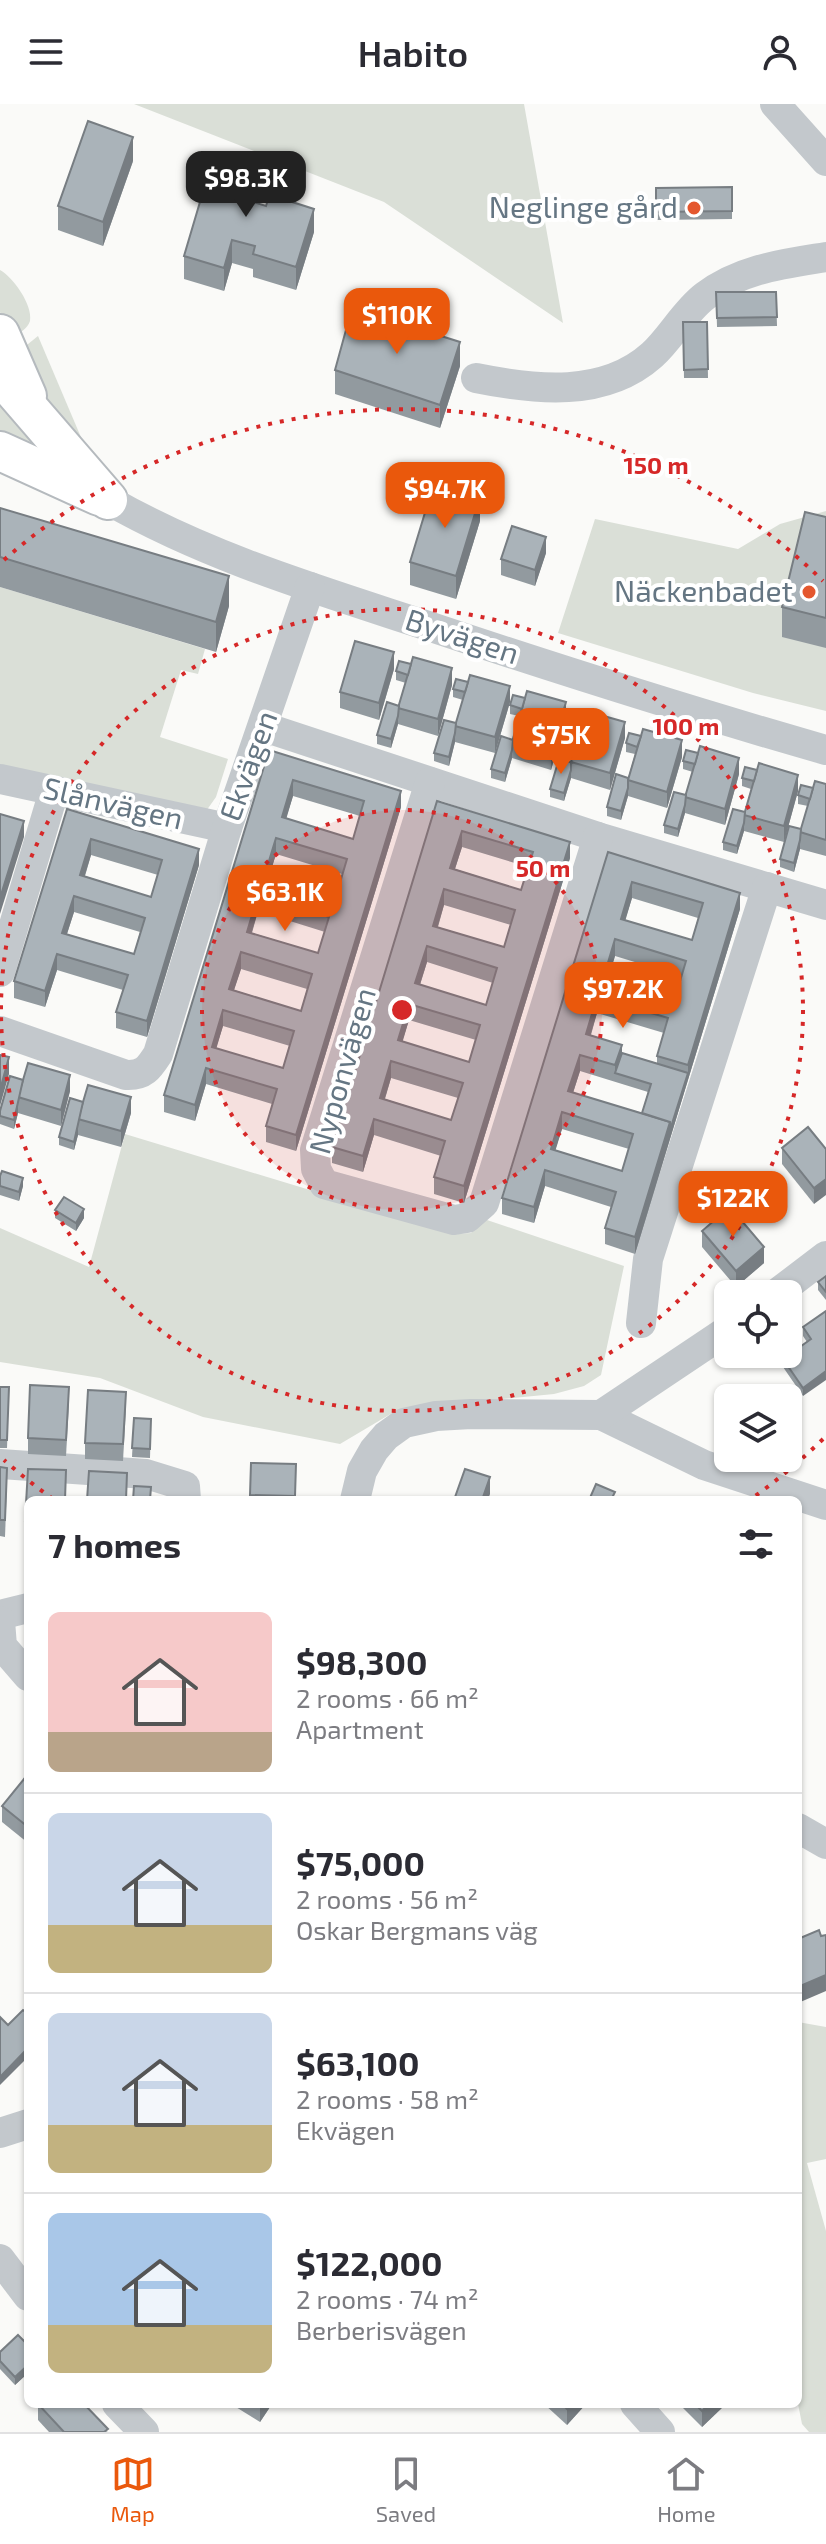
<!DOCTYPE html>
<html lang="en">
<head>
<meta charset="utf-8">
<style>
  :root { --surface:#fff; --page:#f7f7f7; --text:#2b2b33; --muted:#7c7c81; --line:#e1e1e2; --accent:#ea580c }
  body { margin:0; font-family:"Exo 2",sans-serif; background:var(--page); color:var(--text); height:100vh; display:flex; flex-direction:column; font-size:30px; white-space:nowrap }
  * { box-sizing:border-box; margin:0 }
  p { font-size:26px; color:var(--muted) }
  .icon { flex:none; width:44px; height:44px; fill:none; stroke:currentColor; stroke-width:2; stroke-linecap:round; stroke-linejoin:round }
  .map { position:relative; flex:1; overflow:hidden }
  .side { position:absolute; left:24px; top:1392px; width:778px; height:912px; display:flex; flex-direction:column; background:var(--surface); border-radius:12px; box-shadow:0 2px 6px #0004 }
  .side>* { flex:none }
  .buttons { position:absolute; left:714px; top:1176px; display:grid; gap:16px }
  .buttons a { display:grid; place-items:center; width:88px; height:88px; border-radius:12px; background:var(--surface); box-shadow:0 2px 6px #0004; font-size:40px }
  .price { position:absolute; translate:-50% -68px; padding:0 18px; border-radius:16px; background:var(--accent); color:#fff; font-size:26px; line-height:52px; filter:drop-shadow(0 2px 4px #0008) }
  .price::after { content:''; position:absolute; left:50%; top:48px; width:24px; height:18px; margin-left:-12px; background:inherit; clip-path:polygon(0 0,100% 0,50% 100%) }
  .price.active { background:#222; color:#fff }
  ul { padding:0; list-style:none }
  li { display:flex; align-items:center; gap:24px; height:200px; padding:0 24px }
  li+li { border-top:2px solid var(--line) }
  li span { display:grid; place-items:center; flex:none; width:224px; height:160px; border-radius:12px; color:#555 }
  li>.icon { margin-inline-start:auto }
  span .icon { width:96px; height:96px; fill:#fffc; stroke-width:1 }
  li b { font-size:34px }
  h2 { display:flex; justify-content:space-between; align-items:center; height:96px; padding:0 24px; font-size:34px }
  header { display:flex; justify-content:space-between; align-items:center; height:104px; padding:0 24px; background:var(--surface); font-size:36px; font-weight:600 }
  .tab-bar { display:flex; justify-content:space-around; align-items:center; height:112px; border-top:2px solid var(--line); background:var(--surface); font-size:22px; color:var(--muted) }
  .tab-bar a { display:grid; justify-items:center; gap:4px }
  .tab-bar .active { color:var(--accent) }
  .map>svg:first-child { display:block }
</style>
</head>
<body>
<header><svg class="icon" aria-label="menu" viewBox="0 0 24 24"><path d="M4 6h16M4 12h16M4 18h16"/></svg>Habito<svg class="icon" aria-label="person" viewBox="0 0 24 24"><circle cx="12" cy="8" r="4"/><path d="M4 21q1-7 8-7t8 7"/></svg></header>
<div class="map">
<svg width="826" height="2328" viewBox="0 0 826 2328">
  <rect width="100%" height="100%" fill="#fafaf8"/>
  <!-- green -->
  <g fill="#dadfd7">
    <polygon points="134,0 524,0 563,219 384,98"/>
    <path d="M0 166C13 173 33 201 30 217 28 225 17 230 10 235L0 208Z"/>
    <polygon points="38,232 83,338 81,341 38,285 17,249"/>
    <polygon points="0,288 56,359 0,334"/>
    <polygon points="826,407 826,607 753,589 558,529 595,415 738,445 780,420"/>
    <polygon points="0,483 205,545 198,570 181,566 160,633 228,655 216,693 204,710 0,663"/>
    <polygon points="125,1030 455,1130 471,1129 484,1115 624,1162 601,1271 584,1282 554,1290 399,1305 340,1340 203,1313 100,1274 0,1258 0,1124 89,1163"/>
    <polygon points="798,1918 826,1923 826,2055 807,2059 826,2127 826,2328 809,2328 802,2320 798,2300"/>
  </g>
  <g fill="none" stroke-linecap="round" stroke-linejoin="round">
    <defs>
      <g id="major">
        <polyline points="0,230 27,292"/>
        <polyline points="0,271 108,396"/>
        <polyline points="0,347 99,392"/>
      </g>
    </defs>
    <!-- major casing -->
    <use href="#major" stroke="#b5babe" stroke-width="42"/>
    <!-- minor -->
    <g stroke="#c3c8cc" stroke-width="30">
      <polyline points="775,0 826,57"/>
      <path d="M476 274C535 286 604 294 652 251 671 234 684 208 705 192 740 165 783 160 826 153"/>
      <path d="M108 396C206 452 312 484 419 519 554 564 689 607 826 646"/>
      <polyline points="264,623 598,733 826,801"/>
      <polyline points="0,675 227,724"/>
      <polyline points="430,678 315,1046 316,1065 324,1080 454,1116 467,1114 484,1099 598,733"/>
      <polyline points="0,868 54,687"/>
      <path d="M0 927 126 971C144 972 149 964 158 950L227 724 310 483"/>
      <polyline points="776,1190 826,1152"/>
      <polyline points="641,1219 648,1155 767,783"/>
      <polyline points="601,1311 704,1361 826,1401"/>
      <polyline points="0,1360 146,1370 185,1382 186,1396"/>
      <polyline points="355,1396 362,1367 374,1346 386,1332 404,1319 436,1312 471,1310 601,1311 728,1226"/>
      <polyline points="0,1511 28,1504"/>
      <polyline points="0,1517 2,1542 28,1572"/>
      <polyline points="798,1724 826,1740"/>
      <polyline points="0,2029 28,2020"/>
      <polyline points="0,2155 28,2192"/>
      <polyline points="117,2300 144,2328"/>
      <polyline points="635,2300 660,2328"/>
    </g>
    <!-- major -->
    <use href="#major" stroke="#fff" stroke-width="38"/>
  </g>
  <!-- wall -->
  <g fill="#929a9f" fill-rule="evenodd">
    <polygon points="133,57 103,142 58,126 58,102"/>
    <polygon points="732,83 732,115 656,116 656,84"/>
    <polygon points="256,90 254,98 266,102 292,98 314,128 296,186 253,173 253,165 232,159 224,187 184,175 184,152"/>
    <polygon points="716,188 776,188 777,222 717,223"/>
    <polygon points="683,218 707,218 708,274 684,274"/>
    <polygon points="460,262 440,324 335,290 335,266"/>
    <polygon points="0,404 229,502 216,548 0,483"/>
    <polygon points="826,413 826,544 782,533 782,503"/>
    <polygon points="480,417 456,495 410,481 410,458"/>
    <polygon points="546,449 535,482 501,471 501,455"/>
    <polygon points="394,565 379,616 340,604 340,588"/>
    <polygon points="396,567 452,581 438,632 398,620 391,644 377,640 377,631 399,602 406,579 396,576"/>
    <polygon points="453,585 510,598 495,649 455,638 449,662 434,657 434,649 456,619 463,596 453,593"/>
    <polygon points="510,601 566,615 551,666 512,654 505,678 491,674 491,665 513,636 519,612 510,610"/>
    <polygon points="569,621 625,634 610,686 571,674 564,697 550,693 550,685 571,658 578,632 569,629"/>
    <polygon points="626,639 682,653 667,704 628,692 621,716 607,712 607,703 628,674 635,650 626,648"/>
    <path d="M269 646 401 703 296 1047 266 1038V1022L272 1000 206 980 195 1017 164 1008V991ZM293 692 360 712 353 735 286 714ZM276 750 342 770 336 792 269 772ZM258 807 325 828 318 849 252 829ZM241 865 307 885 301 907 234 886ZM223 922 290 942 283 964 216 944Z"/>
    <polygon points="683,657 739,670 725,721 685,709 678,733 664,729 664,721 686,691 693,668 683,665"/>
    <polygon points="742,674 798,687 784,738 744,727 737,750 723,746 723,738 745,708 751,685 742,682"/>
    <polygon points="826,680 826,752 800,745 794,768 780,763 780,755 801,725 808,702 798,700 798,691"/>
    <path d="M437 697 570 754 464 1099 434 1090V1073L441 1052 374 1031 363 1068 332 1059V1043ZM462 743 528 763 521 786 455 765ZM444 801 511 821 504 843 438 823ZM427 858 493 879 486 901 420 881ZM409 916 476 936 469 958 402 938ZM391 974 458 994 451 1016 385 995Z"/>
    <path d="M67 705 199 761 147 933 116 924V908L123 886 57 866 45 903 14 894V877ZM91 751 158 771 151 793 85 772ZM74 808 140 828 134 850 67 830Z"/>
    <path d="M608 748 740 805 635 1150 605 1140V1124L611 1103 545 1082 534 1119 502 1110V1094ZM632 794 698 814 692 836 625 816ZM615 852 681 872 675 894 608 874ZM597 909 664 929 657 952V959L622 949 591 931ZM580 967 648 988 642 1009 573 989ZM562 1025 629 1045 622 1067 555 1046Z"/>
    <polygon points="10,972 70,987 61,1022 18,1009 14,1025 0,1020 0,1007"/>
    <polygon points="83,998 131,1009 121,1043 78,1031 74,1046 59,1041 59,1033"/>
    <polygon points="782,1044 826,1045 814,1100 782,1060"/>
    <polygon points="0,1072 23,1082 19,1097 0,1091"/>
    <polygon points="695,1084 735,1109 764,1159 736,1183 702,1143 702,1127 717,1114 695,1092"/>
    <polygon points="55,1106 84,1114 76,1127 55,1114"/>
    <polygon points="826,1172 826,1196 818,1186 818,1178"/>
    <polygon points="826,1207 803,1292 783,1263 783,1255 807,1238 803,1232 803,1223"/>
    <polygon points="0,1283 9,1283 7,1344 0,1344"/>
    <polygon points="69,1300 66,1352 28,1350 28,1334"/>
    <polygon points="126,1304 123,1357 85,1355 85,1339"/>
    <polygon points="134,1314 151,1315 150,1354 132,1353"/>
    <polygon points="251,1359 296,1360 295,1396 250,1396"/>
    <polygon points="0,1363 7,1380 5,1433 0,1432"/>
    <polygon points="28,1365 66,1366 66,1396 28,1396 28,1434 25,1434 25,1417"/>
    <polygon points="28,1678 28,1739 2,1718 2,1702"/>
    <polygon points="28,2241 28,2269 15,2281 0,2265 0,2248"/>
    <polygon points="38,2300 108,2328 49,2328 38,2316"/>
    <polygon points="231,2300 272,2300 260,2318"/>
    <polygon points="544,2300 586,2300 567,2321"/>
    <polygon points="679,2300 726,2300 702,2323"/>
  </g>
  <!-- shaded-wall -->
  <g fill="#777d82">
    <polygon points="133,33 133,57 103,142 103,118"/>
    <polygon points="256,67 256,90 247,120 247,96"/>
    <polygon points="292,78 292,101 286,96"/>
    <polygon points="314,105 314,128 296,186 296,163"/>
    <polygon points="232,136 232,159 224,187 224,164"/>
    <polygon points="460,238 460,262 440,324 440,301"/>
    <polygon points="480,393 480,417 456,495 456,472"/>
    <polygon points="546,433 546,449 535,482 535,466"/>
    <polygon points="229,472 229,502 216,548 216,518"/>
    <polygon points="394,548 394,565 379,616 379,599"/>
    <polygon points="452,564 452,581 438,632 438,615"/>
    <polygon points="510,582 510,598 495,649 495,633"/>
    <polygon points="566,598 566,615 551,666 551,650"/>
    <polygon points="398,612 398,620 391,644 391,635"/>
    <polygon points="625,618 625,634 610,686 610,669"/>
    <polygon points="455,629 455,638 449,662 449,653"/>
    <polygon points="682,636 682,653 667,704 667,688"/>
    <polygon points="512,646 512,654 505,678 505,669"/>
    <polygon points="739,654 739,670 725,721 725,705"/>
    <polygon points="571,666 571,674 564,697 564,689"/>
    <polygon points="798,671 798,687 784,738 784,722"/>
    <polygon points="293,676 293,692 282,729 282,713"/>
    <polygon points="628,684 628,692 621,716 621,707"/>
    <polygon points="401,687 401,703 296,1047 296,1031"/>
    <polygon points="685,701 685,709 678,733 678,725"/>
    <polygon points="24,717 24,733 0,810 0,794"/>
    <polygon points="744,719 744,727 737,750 737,742"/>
    <polygon points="462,727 462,743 450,780 450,764"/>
    <polygon points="276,734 276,750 265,787 265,770"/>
    <polygon points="91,735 91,751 80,787 80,771"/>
    <polygon points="800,736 800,745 794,768 794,759"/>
    <polygon points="570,738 570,754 464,1099 464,1082"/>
    <polygon points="199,745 199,761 147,933 147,917"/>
    <polygon points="632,778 632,794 621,831 621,815"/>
    <polygon points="444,785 444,801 433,838 433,822"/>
    <polygon points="740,789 740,805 635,1150 635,1133 670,1018 688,969 688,961"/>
    <polygon points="258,791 258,807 247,844 247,828"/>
    <polygon points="74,792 74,808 62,845 62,829"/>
    <polygon points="615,835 615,852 604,889 604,872"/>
    <polygon points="427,842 427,858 415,896 415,879"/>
    <polygon points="241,848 241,865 229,901 229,885"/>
    <polygon points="57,850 57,866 45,903 45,887"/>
    <polygon points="597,893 597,909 586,946 586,930"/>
    <polygon points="409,900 409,916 398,953 398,936"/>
    <polygon points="223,906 223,922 212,959 212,943"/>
    <polygon points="622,941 622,957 615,969 615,978 615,961"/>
    <polygon points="580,951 580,967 568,1004 568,987"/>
    <polygon points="9,953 9,970 0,1002 0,986"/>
    <polygon points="391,957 391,974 380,1010 380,994"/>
    <polygon points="206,964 206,980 195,1017 195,1001"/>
    <polygon points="70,971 70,987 61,1022 61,1006"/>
    <polygon points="131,993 131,1009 121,1043 121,1027"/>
    <polygon points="18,1001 18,1009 14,1025 14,1016"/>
    <polygon points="562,1008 562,1025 551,1061 551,1045"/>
    <polygon points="374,1015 374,1031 363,1068 363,1052"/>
    <polygon points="78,1022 78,1031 74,1046 74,1038"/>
    <polygon points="545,1066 545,1082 534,1119 534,1103"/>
    <polygon points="23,1074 23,1082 19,1097 19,1088"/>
    <polygon points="826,1075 826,1091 814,1100 814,1084"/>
    <polygon points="84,1105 84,1114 76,1127 76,1119"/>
    <polygon points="764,1143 764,1159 736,1183 736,1167"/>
    <polygon points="826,1267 826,1276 803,1292 803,1284"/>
    <polygon points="490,1373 490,1390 488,1396 482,1396"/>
    <polygon points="826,1871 826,1887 798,1899 798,1883"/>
    <polygon points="28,1944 28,1953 0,1981 0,1973"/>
    <polygon points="28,2261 28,2269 15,2281 15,2273"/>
    <polygon points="261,2300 272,2300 260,2318 260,2302"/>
    <polygon points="571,2300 586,2300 567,2321 567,2305"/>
    <polygon points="709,2300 726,2300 702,2323 702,2307"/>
  </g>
  <!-- building -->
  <g fill="#aab3b9" stroke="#777d82" stroke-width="2" fill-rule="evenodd">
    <polygon points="88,17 133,33 103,118 58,102"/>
    <polygon points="213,54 256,67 247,96 266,102 275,73 292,78 286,96 314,105 296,163 253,150 255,142 232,136 224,164 184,152"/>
    <polygon points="732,83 732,107 656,108 656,84"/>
    <polygon points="716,188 776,188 777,213 717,214"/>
    <polygon points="352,204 460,238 440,301 335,266"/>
    <polygon points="683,218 707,218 708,265 684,266"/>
    <polygon points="434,379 480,393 456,472 410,458"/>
    <polygon points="0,404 229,472 216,518 0,453"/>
    <polygon points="805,408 826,413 826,514 782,503"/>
    <polygon points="512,422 546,433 535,466 501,455"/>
    <polygon points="355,537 394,548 379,599 340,588"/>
    <polygon points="413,553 452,564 438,615 398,604"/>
    <polygon points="399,557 411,560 408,571 396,567"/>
    <polygon points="470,571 510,582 495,633 455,622"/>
    <polygon points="456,575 468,578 465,588 453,585"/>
    <polygon points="527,587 566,598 551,650 512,638"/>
    <polygon points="513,591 525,594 522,605 510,601"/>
    <polygon points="387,598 399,602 398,612 391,635 377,631"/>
    <polygon points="586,607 625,618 610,669 571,658"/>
    <polygon points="571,611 584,614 581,624 569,621"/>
    <polygon points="444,616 456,619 455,629 449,653 434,649"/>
    <polygon points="643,625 682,636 667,688 628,676"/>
    <polygon points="629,629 641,632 637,643 626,639"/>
    <polygon points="501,632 513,636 512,646 505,669 491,665"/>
    <polygon points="700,642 739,654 725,705 685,693"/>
    <path d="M269 646 401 687 296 1031 266 1022 277 985 206 964 195 1001 164 991ZM293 676 364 697 353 735 282 713ZM276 734 347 755 336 792 265 770ZM258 791 329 813 318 849 247 828ZM241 848 312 870 301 907 229 885ZM223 906 294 927 283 964 212 943Z"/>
    <polygon points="686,646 698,649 695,660 683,657"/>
    <polygon points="559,655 573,659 571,658 571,666 564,689 550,685"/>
    <polygon points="759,659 798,671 784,722 744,711"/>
    <polygon points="745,663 757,666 754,677 742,674"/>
    <polygon points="616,670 628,674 628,684 621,707 607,703"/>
    <polygon points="815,677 826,680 826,736 800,728"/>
    <polygon points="801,681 813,684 810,695 798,691"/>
    <polygon points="674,688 686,691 685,701 678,725 664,721"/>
    <path d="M437 697 570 738 464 1082 434 1073 445 1037 374 1015 363 1052 332 1043ZM462 727 533 748 521 786 450 764ZM444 785 515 806 504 843 433 822ZM427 842 497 864 486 901 415 879ZM409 900 480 921 469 958 398 936ZM391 957 463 979 451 1016 380 994Z"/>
    <path d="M67 705 199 745 147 917 116 908 128 871 57 850 45 887 14 877ZM91 735 162 756 151 793 80 771ZM74 792 145 814 134 850 62 829Z"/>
    <polygon points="733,705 745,708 744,719 737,742 723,738"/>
    <polygon points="0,710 24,717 0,794"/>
    <polygon points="789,722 801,725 800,736 794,759 780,755"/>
    <path d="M608 748 740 789 688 961 657 952 668 914 597 893 586 930 622 941 615 961 580 951 568 987 670 1018 635 1133 605 1124 616 1088 545 1066 534 1103 502 1094ZM632 778 703 799 692 836 621 815ZM615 835 686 857 675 894 604 872ZM562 1008 633 1030 622 1067 551 1045Z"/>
    <polygon points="622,949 688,969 670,1026 670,1018 642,1009 651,980 615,969"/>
    <polygon points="0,951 9,953 0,986"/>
    <polygon points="28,959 70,971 61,1006 18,993"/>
    <polygon points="10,972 23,976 14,1016 0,1012 0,1007"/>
    <polygon points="88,981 131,993 121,1027 78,1015"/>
    <polygon points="70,994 83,998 74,1038 59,1033"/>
    <polygon points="808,1023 826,1045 826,1075 814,1084 782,1044"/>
    <polygon points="2,1067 23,1074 19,1088 0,1082 0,1072"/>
    <polygon points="706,1072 735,1101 731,1105 730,1103 721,1111 695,1084"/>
    <polygon points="64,1093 84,1105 76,1119 55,1106"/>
    <polygon points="730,1103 764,1143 736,1167 702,1127"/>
    <polygon points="826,1172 826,1188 818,1178"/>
    <polygon points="826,1207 826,1267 803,1284 783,1255 811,1235 803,1223"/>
    <polygon points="30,1281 69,1283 66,1336 28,1334"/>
    <polygon points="0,1283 9,1283 7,1336 0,1336"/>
    <polygon points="88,1286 126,1288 123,1340 85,1339"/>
    <polygon points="134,1314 151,1315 150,1345 132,1344"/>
    <polygon points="251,1359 296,1360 295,1392 250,1391"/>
    <polygon points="0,1363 7,1364 5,1416 0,1416"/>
    <polygon points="28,1365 66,1366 65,1396 28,1396 28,1417 25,1417"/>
    <polygon points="465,1365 490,1373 482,1396 454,1396"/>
    <polygon points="89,1367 127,1369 126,1396 87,1396"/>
    <polygon points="596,1380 615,1388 611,1396 589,1396"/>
    <polygon points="134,1382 151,1383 150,1396 133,1396"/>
    <polygon points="24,1675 28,1678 28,1723 2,1702"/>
    <polygon points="819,1826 821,1832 826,1831 826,1871 798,1883 798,1835"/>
    <polygon points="23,1906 28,1910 28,1944 0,1973 0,1913 8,1921"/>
    <polygon points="18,2231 28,2241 28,2261 15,2273 0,2257 0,2248"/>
    <polygon points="38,2300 84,2300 108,2325 104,2328 64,2328"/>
    <polygon points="562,2300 571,2300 567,2305"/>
    <polygon points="695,2300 709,2300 702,2307"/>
  </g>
  <!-- distance rings -->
  <circle cx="402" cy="906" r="200" fill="#d62828" fill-opacity=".12"/>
  <g fill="none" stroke="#d62828" stroke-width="4" stroke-dasharray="4 8">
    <circle cx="402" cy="906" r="200"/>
    <circle cx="402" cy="906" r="401"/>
    <path d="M823 1335A601 601 0 0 1 751 1395M53 1395A601 601 0 0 1 4 1356M4 456A601 601 0 0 1 823 477"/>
  </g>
  <!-- markers -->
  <g fill="#e4572e" stroke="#fff" stroke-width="3">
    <circle cx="694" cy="104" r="8"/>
    <circle cx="809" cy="488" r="8"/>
  </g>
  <g text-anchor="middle" stroke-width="8" stroke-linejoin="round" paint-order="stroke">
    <!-- poi labels -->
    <g font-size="30" fill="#657683" stroke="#fff" text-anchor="end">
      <text x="678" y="114">Neglinge gård</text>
      <text x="793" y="498">Näckenbadet</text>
    </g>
    <!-- street labels -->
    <g font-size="30" fill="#657683" stroke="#fff">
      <text transform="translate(462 533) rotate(18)" y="10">Byvägen</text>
      <text transform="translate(249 662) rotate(-70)" y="10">Ekvägen</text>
      <text transform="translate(113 700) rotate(13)" y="10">Slånvägen</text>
      <text transform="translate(343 967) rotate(-74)" y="10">Nyponvägen</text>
    </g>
  </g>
  <circle cx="402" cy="906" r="12" fill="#d62828" stroke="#fff" stroke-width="4"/>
  <g font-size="24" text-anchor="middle" font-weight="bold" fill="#d62828" stroke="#fff" stroke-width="8" stroke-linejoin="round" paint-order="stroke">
    <text x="656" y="370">150 m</text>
    <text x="686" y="631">100 m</text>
    <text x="543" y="773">50 m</text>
  </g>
</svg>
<div class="buttons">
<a><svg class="icon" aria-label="locate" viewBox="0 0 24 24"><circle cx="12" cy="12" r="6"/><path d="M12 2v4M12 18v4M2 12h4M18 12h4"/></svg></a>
<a><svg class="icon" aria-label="layers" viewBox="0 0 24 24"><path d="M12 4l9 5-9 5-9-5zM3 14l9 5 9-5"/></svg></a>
</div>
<b class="price active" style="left:246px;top:115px">$98.3K</b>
<b class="price" style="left:397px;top:252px">$110K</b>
<b class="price" style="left:445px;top:426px">$94.7K</b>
<b class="price" style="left:561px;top:672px">$75K</b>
<b class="price" style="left:285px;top:829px">$63.1K</b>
<b class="price" style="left:623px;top:926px">$97.2K</b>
<b class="price" style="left:733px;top:1135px">$122K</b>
<section class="side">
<h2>7 homes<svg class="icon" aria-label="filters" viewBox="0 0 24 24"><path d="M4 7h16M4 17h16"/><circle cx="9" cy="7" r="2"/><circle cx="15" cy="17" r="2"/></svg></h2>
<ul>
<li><span style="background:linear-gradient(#f6c9c9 75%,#b9a48a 0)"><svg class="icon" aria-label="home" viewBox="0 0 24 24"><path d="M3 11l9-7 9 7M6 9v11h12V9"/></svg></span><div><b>$98,300</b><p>2 rooms · 66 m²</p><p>Apartment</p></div></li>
<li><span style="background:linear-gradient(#c9d6e8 70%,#c2b280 0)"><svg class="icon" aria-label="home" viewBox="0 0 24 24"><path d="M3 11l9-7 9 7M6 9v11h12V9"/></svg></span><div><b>$75,000</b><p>2 rooms · 56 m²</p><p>Oskar Bergmans väg</p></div></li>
<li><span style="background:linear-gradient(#c9d6e8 70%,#c2b280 0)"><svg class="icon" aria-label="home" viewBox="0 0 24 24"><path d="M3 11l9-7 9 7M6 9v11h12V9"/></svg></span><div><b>$63,100</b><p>2 rooms · 58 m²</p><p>Ekvägen</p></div></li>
<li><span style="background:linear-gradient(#a9c7e8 70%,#c2b280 0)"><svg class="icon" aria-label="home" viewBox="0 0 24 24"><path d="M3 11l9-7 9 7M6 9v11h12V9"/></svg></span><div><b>$122,000</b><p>2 rooms · 74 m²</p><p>Berberisvägen</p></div></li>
</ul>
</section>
</div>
<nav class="tab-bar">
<a class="active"><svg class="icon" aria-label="map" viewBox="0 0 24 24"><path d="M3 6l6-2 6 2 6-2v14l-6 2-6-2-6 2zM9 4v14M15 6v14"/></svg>Map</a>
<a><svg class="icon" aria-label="saved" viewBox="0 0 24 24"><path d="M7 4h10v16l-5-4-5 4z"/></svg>Saved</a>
<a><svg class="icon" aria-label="home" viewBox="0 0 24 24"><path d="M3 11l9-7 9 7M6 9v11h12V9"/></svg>Home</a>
</nav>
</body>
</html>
